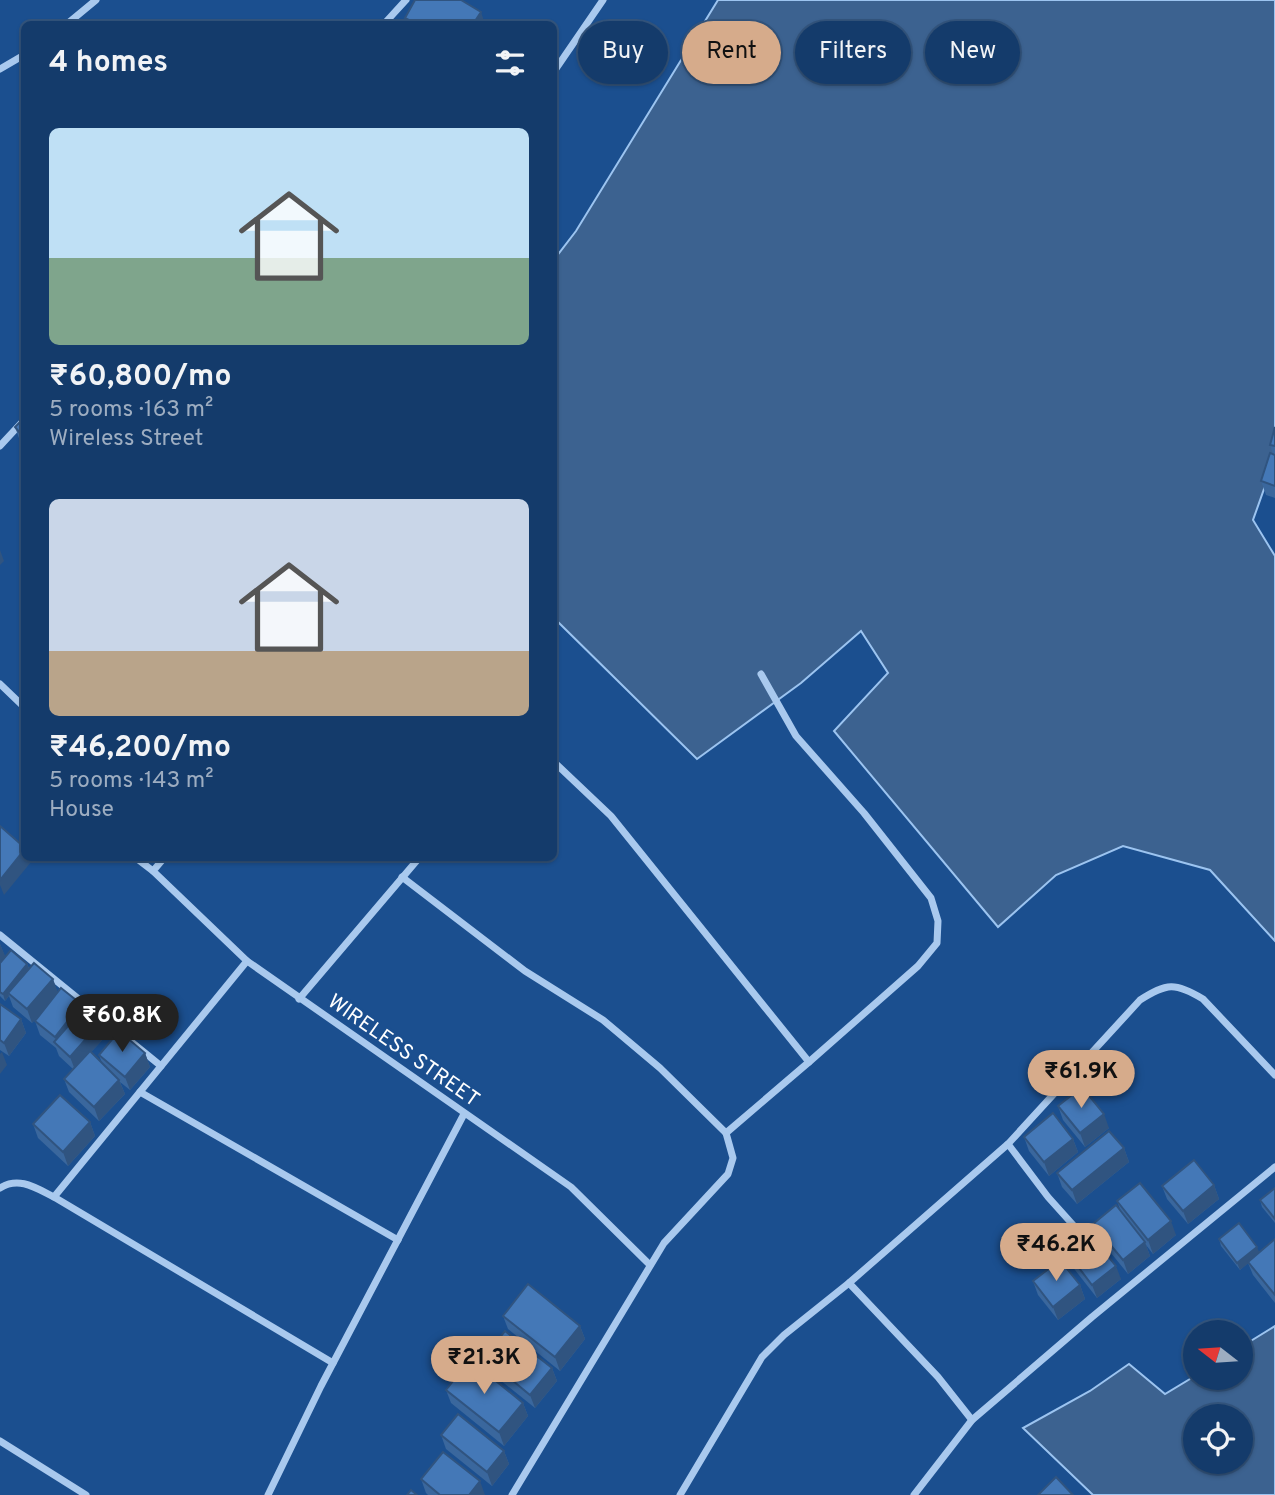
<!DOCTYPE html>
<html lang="en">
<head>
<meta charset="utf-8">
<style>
  :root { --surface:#143b6b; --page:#1d4271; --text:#f1f3f6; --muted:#9dadc1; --line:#33557e; --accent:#d6ab8b }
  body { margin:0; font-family:Overpass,sans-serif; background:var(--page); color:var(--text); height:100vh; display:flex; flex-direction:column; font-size:26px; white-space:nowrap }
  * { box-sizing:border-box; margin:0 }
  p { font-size:23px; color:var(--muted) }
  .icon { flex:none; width:38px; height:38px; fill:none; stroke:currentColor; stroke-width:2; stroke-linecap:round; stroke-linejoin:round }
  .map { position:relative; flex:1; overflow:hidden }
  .drawer { position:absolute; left:21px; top:21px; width:536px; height:840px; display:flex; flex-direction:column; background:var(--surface); border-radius:10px; box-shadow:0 2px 5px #0004,0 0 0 2px var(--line) }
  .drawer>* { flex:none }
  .hud { position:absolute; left:578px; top:21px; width:592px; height:63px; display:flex; gap:14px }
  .needle { width:46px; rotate:287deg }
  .fabs { position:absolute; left:1183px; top:1320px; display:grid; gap:14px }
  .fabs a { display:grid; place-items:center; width:70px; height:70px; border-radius:50%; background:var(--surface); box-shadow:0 2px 5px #0004,0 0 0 2px var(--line); font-size:35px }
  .price { position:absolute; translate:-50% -60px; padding:0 16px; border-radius:24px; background:var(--accent); color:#111; font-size:23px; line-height:46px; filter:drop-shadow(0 2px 4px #0008) }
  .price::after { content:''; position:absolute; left:50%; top:42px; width:21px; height:16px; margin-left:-10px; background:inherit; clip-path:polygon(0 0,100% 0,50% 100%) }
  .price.on { background:#222; color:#fff }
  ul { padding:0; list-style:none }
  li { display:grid; align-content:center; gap:14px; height:371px; padding:0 28px }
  li span { display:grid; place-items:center; height:217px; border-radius:10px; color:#555 }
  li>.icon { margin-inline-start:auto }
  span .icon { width:126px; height:126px; fill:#fffc; stroke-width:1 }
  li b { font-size:30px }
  h2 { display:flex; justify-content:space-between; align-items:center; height:84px; padding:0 28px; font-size:30px }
  .chip { padding:0 24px; border-radius:32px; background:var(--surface); box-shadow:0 2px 5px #0004,0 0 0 2px var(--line); font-size:24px; line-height:63px }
  .chip.on { background:var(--accent); color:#111 }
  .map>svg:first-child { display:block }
</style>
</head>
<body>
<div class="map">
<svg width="1275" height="1495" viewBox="0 0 1275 1495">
  <rect width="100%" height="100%" fill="#1b4f8f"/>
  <!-- water -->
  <g fill="#3c6290" stroke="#9cc4f0" stroke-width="2" fill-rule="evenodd">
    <polygon points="718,0 1275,0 1275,458 1253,520 1275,556 1275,941 1210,870 1123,846 1056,875 998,927 834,731 888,673 861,631 801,683 697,759 553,617 553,261 576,231"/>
    <path d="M1275 1326V1495H1093L1023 1428 1090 1391 1129 1364 1165 1394 1195 1376 1241 1377V1347ZM1195 1416H1241V1461H1195Z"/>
  </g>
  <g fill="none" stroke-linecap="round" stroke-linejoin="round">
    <!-- street -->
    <g stroke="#a9c9ee" stroke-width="7">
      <polyline points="67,24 96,0"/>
      <polyline points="384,24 406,0"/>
      <polyline points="0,69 24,55"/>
      <polyline points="553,73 603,0"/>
      <polyline points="0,446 24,420"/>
      <polyline points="761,674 796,736 864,813 931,898 938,921 937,943 918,966 809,1062"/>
      <polyline points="0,684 24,707"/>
      <polyline points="136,858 153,871"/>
      <polyline points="164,858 153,871 247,961 571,1187 650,1265"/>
      <polyline points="402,877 525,971 603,1020 660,1068 726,1133"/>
      <polyline points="0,935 161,1066"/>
      <polyline points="299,999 419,858"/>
      <polyline points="140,1092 398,1240"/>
      <polyline points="1008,1144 1048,1197 1083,1236"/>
      <path d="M0 1188C19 1176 36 1188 54 1197L247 961"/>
      <polyline points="54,1197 333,1363"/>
      <polyline points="849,1283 938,1377 972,1420"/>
      <polyline points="0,1441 86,1495"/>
      <polyline points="268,1495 321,1386 464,1114"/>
      <polyline points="512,1495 664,1243 728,1174 733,1158 726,1133 809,1062 611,816 553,761"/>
      <path d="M680 1495 762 1357 784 1335 849 1283 1008 1144 1140 1000C1167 983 1175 982 1203 999L1275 1075"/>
      <polyline points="914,1495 972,1420 1092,1317 1275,1167"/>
    </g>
  </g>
  <!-- wall -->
  <g fill="#3a679d">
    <polygon points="405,18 485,24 407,24"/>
    <polygon points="24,418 24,446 20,441 15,427"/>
    <polygon points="1275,427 1275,498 1266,495 1261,481 1273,454 1270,445"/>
    <polygon points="0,944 5,957 27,964 29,968 53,979 57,992 81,1004 83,1010 100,1023 105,1037 91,1052 102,1063 99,1055 145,1053 150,1067 130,1090 120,1082 125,1094 99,1121 69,1092 64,1079 73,1069 59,1056 56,1048 40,1035 35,1021 47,1005 32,1023 13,1007 9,996 5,1001 0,996"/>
    <polygon points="0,1004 21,1019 26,1033 9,1056 0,1050"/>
    <polygon points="1058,1106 1109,1128 1085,1147 1063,1120"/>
    <polygon points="90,1122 95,1136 68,1166 38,1138 33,1124"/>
    <polygon points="1024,1137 1073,1139 1078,1152 1049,1176 1029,1151"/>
    <polygon points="1124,1148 1129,1162 1077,1204 1062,1187 1057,1173"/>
    <polygon points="1214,1185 1219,1199 1188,1224 1167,1199 1162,1186"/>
    <polygon points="1275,1188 1275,1223 1262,1207 1260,1200"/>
    <polygon points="1117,1201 1176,1235 1153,1254 1146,1245 1150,1256 1128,1274 1098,1237 1093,1224 1121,1212"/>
    <polygon points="1219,1239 1259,1252 1275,1239 1275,1303 1253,1275 1248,1263 1240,1270 1221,1246"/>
    <polygon points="1063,1247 1121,1279 1097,1298 1068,1261"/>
    <polygon points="1033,1281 1080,1285 1085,1299 1058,1320 1038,1295"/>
    <polygon points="503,1316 580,1326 585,1339 560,1371 508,1329"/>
    <polygon points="484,1357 552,1368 557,1381 535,1408 489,1371"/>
    <polygon points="446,1390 523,1403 528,1416 504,1446 451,1403"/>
    <polygon points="441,1435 504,1451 509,1464 492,1486 446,1449"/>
    <polygon points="421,1479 485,1495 428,1495 426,1493"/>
  </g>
  <!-- shaded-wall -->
  <g fill="#305480">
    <polygon points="481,12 485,24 473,24"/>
    <polygon points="0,550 4,561 0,565"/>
    <polygon points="24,850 24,858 30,858 31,862 4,895 0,885 0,880"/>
    <polygon points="0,944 6,958 0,965"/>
    <polygon points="27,964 30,971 8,993 9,996 5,1001 3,994"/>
    <polygon points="53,979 58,993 32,1023 27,1009"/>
    <polygon points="81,1004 86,1018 58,1046 55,1037"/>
    <polygon points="21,1019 26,1033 9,1056 4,1043"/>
    <polygon points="100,1023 105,1037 75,1070 70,1057"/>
    <polygon points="2,1052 7,1065 0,1074 0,1054"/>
    <polygon points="145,1053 150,1067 130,1090 125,1077"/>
    <polygon points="119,1080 125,1094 99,1121 94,1107"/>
    <polygon points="1104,1114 1109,1128 1085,1147 1080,1133"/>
    <polygon points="90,1122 95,1136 68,1166 63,1152"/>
    <polygon points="1073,1139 1078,1152 1049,1176 1044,1162"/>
    <polygon points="1124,1148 1129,1162 1077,1204 1072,1190"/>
    <polygon points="1214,1185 1219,1199 1188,1224 1183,1211"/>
    <polygon points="1171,1221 1176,1235 1153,1254 1148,1240"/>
    <polygon points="1145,1242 1150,1256 1128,1274 1123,1260"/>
    <polygon points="1257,1247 1260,1254 1240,1270 1237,1263"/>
    <polygon points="1116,1266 1121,1279 1097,1298 1092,1285"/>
    <polygon points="1080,1285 1085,1299 1058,1320 1053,1307"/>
    <polygon points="580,1326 585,1339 560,1371 555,1357"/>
    <polygon points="552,1368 557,1381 535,1408 530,1395"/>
    <polygon points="523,1403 528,1416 504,1446 499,1432"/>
    <polygon points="504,1451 509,1464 492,1486 487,1472"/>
    <polygon points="480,1481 485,1495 469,1495"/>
  </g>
  <!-- building -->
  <g fill="#4478b7" stroke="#305480" stroke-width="2">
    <polygon points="415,0 461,0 481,12 473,24 416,24 405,18"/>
    <polygon points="24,418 24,438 15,427"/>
    <polygon points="1275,427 1275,446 1270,445"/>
    <polygon points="1270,453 1275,455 1275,486 1261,481"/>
    <polygon points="0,826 24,847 24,850 0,880"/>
    <polygon points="11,950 27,964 3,994 0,992 0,963"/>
    <polygon points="34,963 53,979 27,1009 8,993"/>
    <polygon points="61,988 81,1004 55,1037 35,1021"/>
    <polygon points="0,1004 21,1019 4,1043 0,1040"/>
    <polygon points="84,1008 100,1023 70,1057 54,1042"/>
    <polygon points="119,1031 145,1053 125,1077 99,1055"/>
    <polygon points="90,1051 119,1080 94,1107 64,1079"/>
    <polygon points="1082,1087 1104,1114 1080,1133 1058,1106"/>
    <polygon points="60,1095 90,1122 63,1152 33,1124"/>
    <polygon points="1053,1113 1073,1139 1044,1162 1024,1137"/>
    <polygon points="1109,1131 1124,1148 1072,1190 1057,1173"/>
    <polygon points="1194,1160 1214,1185 1183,1211 1162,1186"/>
    <polygon points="1140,1183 1171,1221 1148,1240 1117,1201"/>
    <polygon points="1275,1188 1275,1219 1260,1200"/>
    <polygon points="1116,1205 1145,1242 1123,1260 1093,1224"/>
    <polygon points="1239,1223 1257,1247 1237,1263 1219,1239"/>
    <polygon points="1085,1228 1116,1266 1092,1285 1063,1247"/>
    <polygon points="1275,1239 1275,1295 1248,1262"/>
    <polygon points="1060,1260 1080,1285 1053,1307 1033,1281"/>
    <polygon points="528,1284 580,1326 555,1357 503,1316"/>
    <polygon points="505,1331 552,1368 530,1395 484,1357"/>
    <polygon points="470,1360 523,1403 499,1432 446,1390"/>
    <polygon points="458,1414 504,1451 487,1472 441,1435"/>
    <polygon points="443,1452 480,1481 469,1495 440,1495 421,1479"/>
    <polygon points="1056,1477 1073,1495 1038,1495"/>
    <polygon points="411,1490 417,1495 407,1495"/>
  </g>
  <g text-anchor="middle" stroke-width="5" stroke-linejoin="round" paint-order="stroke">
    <!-- street labels -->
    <g font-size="21" fill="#fff" stroke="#1b4f8f">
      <text transform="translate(404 1050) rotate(35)" y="7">WIRELESS STREET</text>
    </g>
  </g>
</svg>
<div class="fabs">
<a><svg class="needle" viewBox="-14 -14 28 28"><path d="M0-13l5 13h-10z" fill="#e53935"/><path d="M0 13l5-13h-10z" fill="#9dadc1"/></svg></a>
<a><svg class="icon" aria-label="locate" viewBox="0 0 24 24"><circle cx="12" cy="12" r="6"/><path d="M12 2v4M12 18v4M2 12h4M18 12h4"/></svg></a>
</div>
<b class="price on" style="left:122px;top:1054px">₹60.8K</b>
<b class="price" style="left:1081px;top:1110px">₹61.9K</b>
<b class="price" style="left:1056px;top:1283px">₹46.2K</b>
<b class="price" style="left:484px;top:1396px">₹21.3K</b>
<div class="hud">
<a class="chip">Buy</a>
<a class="chip on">Rent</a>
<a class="chip">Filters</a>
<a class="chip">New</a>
</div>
<section class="drawer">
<h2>4 homes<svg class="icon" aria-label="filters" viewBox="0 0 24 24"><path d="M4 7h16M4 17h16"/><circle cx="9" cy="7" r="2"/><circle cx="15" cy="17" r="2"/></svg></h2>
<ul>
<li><span style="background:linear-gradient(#bfe0f5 60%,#7fa58c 0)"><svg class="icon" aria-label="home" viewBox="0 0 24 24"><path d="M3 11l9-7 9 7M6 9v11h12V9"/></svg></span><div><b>₹60,800/mo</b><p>5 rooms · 163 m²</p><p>Wireless Street</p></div></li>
<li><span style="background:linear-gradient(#c9d6e8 70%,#b9a48a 0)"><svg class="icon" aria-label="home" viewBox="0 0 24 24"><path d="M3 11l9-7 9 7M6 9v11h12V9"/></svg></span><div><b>₹46,200/mo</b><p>5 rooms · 143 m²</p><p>House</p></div></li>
</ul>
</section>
</div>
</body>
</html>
